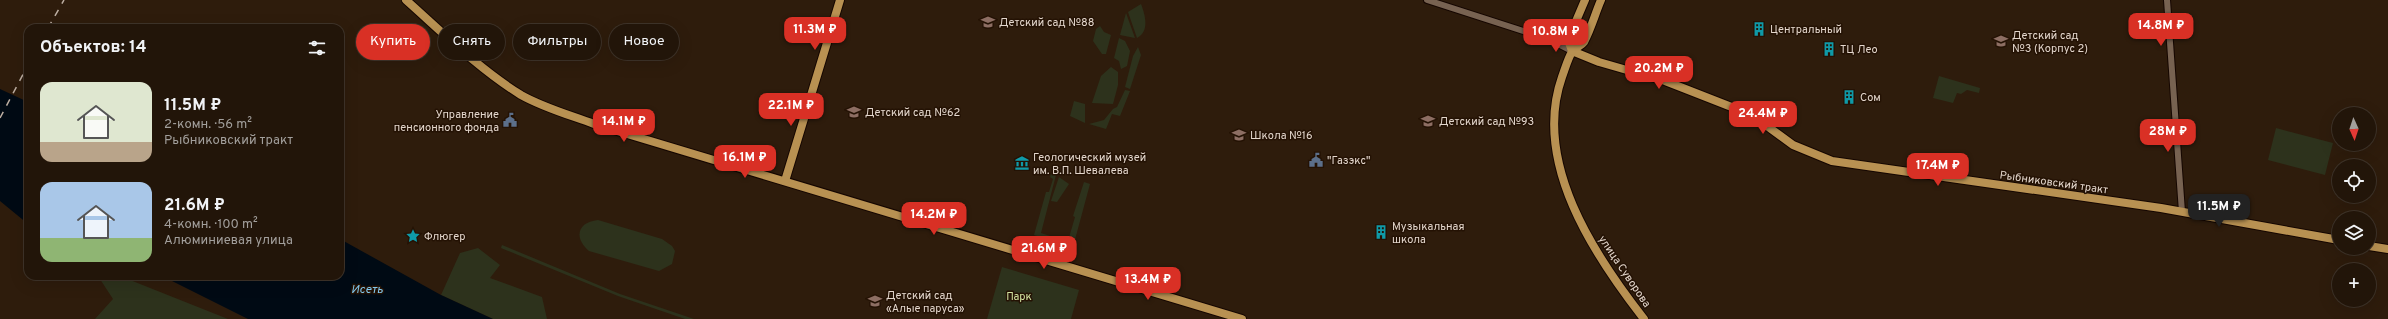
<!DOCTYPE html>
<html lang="ru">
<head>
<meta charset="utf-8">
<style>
  :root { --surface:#221509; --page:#2a1e12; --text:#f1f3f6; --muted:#a29f9c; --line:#3f342a; --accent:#d93025 }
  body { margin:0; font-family:Overpass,sans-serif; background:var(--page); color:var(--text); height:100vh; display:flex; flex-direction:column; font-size:15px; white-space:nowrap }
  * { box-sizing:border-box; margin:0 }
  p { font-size:13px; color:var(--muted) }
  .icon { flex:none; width:22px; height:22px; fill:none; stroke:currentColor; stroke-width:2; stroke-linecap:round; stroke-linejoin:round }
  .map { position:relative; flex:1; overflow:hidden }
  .panel { position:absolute; left:24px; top:24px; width:320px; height:256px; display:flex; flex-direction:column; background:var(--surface); border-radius:12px; box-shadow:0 4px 16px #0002,0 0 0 1px var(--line) }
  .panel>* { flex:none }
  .hud { position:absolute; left:356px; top:24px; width:380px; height:36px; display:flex; gap:8px }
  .needle { width:26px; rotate:177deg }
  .tools { position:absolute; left:2332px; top:107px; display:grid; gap:8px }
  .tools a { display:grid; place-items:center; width:44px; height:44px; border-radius:50%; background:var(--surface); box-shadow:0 4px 16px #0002,0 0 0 1px var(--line); font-size:20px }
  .price { position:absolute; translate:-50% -34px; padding:0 9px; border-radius:8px; background:var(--accent); color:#fff; font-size:13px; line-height:26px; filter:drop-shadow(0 1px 2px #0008) }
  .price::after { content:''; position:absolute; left:50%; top:24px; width:12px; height:9px; margin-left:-6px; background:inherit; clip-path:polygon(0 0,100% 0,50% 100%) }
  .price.current { background:#222; color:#fff }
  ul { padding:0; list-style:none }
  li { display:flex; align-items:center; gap:12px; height:100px; padding:0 16px }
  li span { display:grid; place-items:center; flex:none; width:112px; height:80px; border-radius:12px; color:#555 }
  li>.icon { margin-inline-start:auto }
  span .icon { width:48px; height:48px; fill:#fffc; stroke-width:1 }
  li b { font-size:17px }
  h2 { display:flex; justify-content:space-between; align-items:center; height:48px; padding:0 16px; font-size:17px }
  .tag { padding:0 14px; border-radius:18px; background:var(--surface); box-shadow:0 4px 16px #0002,0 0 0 1px var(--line); font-size:14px; line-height:36px }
  .tag.current { background:var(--accent); color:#fff }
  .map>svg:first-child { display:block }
</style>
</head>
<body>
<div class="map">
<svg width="2388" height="319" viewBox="0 0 2388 319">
  <rect width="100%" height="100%" fill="#2e1c0c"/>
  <!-- green -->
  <g fill="#2d321c">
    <path d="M1141 4C1145 15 1150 31 1137 38L1128 12Z"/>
    <polygon points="1126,13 1135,38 1120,35"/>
    <polygon points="1100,26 1104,32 1111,35 1106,54 1102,54 1093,41 1096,29"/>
    <polygon points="1119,38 1125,41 1130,51 1127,66 1121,69 1119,61 1114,58"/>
    <polygon points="1138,47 1141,55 1130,89 1125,87 1133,56"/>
    <polygon points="1111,67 1118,72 1118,85 1113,104 1092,103 1101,76"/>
    <polygon points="1939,76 1980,88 1979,93 1967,90 1961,94 1957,93 1953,103 1933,98"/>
    <polygon points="1125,90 1130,91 1120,116 1112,114 1106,129 1089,124 1104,120 1113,109 1117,107"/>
    <polygon points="1074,101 1085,104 1085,123 1070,116"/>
    <polygon points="2276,128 2333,143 2325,175 2268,160"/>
    <polygon points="1051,174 1056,175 1041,233 1050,236 1049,240 1034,235 1046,192 1049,192 1053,179 1050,177"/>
    <polygon points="1059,177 1069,184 1057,202 1051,201"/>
    <polygon points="1084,182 1090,184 1073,247 1058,243 1059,239 1068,241 1075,217 1073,216"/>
    <path d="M598 220 662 239 672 246 675 251 672 264 659 271 589 251C573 237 578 222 598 220Z"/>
    <polygon points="502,245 620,294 694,319 685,319 618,296 501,248"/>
    <polygon points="478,248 500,265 490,278 542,297 547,319 493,319 441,295 460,253"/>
    <polygon points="1002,267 1079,290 1071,319 987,319"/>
    <polygon points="98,276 120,276 228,319 95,319 113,299"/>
  </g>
  <!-- water -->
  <g fill="#000a14">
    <polygon points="0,89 28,102 28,224 0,201"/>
    <polygon points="340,239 441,295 493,319 248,319 162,276 340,276"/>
  </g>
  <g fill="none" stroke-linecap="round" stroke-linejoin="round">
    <defs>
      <g id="minor">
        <polyline points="1427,0 1548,39 1572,51"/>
        <polyline points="2167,0 2182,212"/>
      </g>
      <g id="major">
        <path d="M406 0C443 33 479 69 521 95 544 108 570 115 594 124L1242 319"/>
        <path d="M1601 0C1595 14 1591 29 1584 42 1581 46 1575 48 1572 52 1568 58 1565 69 1562 77 1532 162 1594 255 1644 319"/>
        <polyline points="1572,51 1599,62 1665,81 1752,115 1793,145 1832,161 2161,208 2339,240"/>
        <polyline points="1572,51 1568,40 1585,0"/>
        <polyline points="785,181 840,0"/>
        <polyline points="2369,246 2388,249"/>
      </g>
    </defs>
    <!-- minor casing -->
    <use href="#minor" stroke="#150600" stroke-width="8"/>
    <!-- major casing -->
    <use href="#major" stroke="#150600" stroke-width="10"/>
    <!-- minor -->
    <use href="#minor" stroke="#776251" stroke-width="6"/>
    <!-- major -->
    <use href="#major" stroke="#b89152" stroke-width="8"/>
    <!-- rail -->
    <g stroke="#bdafa3" stroke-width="1.5" stroke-dasharray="7 7" stroke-linecap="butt">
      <polyline points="48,28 64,0"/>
      <polyline points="0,118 28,65"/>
    </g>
  </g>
  <!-- icons -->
  <defs>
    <symbol id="school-bare" viewBox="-9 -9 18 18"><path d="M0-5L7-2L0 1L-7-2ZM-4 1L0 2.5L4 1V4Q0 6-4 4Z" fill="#8d6e63" stroke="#241204" stroke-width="2.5" paint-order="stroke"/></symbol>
    <symbol id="building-bare" viewBox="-9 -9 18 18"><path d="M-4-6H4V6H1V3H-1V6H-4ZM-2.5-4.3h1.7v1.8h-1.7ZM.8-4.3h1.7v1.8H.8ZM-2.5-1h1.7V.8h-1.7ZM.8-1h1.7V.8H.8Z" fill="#0f9aa8" stroke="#241204" stroke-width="2.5" paint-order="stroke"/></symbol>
    <symbol id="civic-bare" viewBox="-9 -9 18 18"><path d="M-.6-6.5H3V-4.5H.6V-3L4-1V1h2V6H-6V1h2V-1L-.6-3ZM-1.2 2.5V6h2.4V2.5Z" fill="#5c6f8a" stroke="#241204" stroke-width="2.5" paint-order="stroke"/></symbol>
    <symbol id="museum-bare" viewBox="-9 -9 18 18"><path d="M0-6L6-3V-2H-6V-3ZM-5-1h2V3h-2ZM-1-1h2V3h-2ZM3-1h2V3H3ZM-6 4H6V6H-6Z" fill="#0f9aa8" stroke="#241204" stroke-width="2.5" paint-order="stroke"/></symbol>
    <symbol id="sight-bare" viewBox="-9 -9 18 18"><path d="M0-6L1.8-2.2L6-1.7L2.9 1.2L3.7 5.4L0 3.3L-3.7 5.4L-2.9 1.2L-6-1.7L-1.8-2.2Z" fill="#0f9aa8" stroke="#241204" stroke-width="2.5" paint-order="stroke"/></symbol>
  </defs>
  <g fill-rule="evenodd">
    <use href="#school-bare" x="978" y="12" width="20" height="20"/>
    <use href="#building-bare" x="1749" y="19" width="20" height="20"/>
    <use href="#school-bare" x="1991" y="31" width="20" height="20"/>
    <use href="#building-bare" x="1819" y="39" width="20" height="20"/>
    <use href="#building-bare" x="1839" y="87" width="20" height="20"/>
    <use href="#school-bare" x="844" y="102" width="20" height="20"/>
    <use href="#civic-bare" x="500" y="110" width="20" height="20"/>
    <use href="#school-bare" x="1418" y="111" width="20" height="20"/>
    <use href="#school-bare" x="1229" y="125" width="20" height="20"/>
    <use href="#civic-bare" x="1306" y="150" width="20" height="20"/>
    <use href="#museum-bare" x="1012" y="153" width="20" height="20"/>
    <use href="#building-bare" x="1371" y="222" width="20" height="20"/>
    <use href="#sight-bare" x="403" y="226" width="20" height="20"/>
    <use href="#school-bare" x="865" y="291" width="20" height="20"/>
  </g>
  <g text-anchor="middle" stroke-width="3" stroke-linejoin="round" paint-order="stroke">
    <!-- poi labels -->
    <g font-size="11" fill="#e4d7cd" stroke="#241204" text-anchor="start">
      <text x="999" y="26">Детский сад №88</text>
      <text x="1770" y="33">Центральный</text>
      <text x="2012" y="39">Детский сад<tspan x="2012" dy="13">№3 (Корпус 2)</tspan></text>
      <text x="1840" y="53">ТЦ Лео</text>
      <text x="1860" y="101">Сом</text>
      <text x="865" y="116">Детский сад №62</text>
      <text x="499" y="118" text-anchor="end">Управление<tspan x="499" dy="13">пенсионного фонда</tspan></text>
      <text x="1439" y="125">Детский сад №93</text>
      <text x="1250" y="139">Школа №16</text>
      <text x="1033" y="161">Геологический музей<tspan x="1033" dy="13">им. В.П. Шевалева</tspan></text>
      <text x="1327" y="164">"Газэкс"</text>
      <text x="1392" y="230">Музыкальная<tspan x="1392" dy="13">школа</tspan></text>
      <text x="424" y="240">Флюгер</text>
      <text x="886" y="299">Детский сад<tspan x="886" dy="13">«Алые паруса»</tspan></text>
    </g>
    <!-- street labels -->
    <g font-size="11" fill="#e4d7cd" stroke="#241204">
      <text transform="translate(2054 182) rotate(8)" y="4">Рыбниковский тракт</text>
      <text transform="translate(1625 271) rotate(56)" y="4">улица Суворова</text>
    </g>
    <!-- park labels -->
    <g font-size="11" fill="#d4e5a2" stroke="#241204">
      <text x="1019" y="300">Парк</text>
    </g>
    <!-- water labels -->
    <g font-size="12" font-style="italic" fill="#82c9f0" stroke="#241204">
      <text x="367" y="293">Исеть</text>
    </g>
  </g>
</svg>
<div class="tools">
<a><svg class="needle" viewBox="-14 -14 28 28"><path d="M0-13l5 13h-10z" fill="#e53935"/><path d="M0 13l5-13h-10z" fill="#a29f9c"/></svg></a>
<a><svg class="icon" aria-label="locate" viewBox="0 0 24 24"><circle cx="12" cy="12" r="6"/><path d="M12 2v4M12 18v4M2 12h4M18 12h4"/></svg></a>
<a><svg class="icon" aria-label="layers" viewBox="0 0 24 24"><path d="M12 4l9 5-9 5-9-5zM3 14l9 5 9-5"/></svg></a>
<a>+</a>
</div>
<b class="price" style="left:2161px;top:47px">14.8M ₽</b>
<b class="price" style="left:815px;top:51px">11.3M ₽</b>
<b class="price" style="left:1556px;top:53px">10.8M ₽</b>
<b class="price" style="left:1659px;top:90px">20.2M ₽</b>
<b class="price" style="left:791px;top:127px">22.1M ₽</b>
<b class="price" style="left:1763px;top:135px">24.4M ₽</b>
<b class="price" style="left:624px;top:143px">14.1M ₽</b>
<b class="price" style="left:2168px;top:153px">28M ₽</b>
<b class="price" style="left:745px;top:179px">16.1M ₽</b>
<b class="price" style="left:1938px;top:187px">17.4M ₽</b>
<b class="price current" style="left:2219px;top:228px">11.5M ₽</b>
<b class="price" style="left:934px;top:236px">14.2M ₽</b>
<b class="price" style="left:1044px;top:270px">21.6M ₽</b>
<b class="price" style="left:1148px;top:301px">13.4M ₽</b>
<div class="hud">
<a class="tag current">Купить</a>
<a class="tag">Снять</a>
<a class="tag">Фильтры</a>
<a class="tag">Новое</a>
</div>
<section class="panel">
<h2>Объектов: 14<svg class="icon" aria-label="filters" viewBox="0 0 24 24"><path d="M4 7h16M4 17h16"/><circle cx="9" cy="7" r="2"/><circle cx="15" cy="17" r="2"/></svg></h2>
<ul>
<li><span style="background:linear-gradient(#dfe7d0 75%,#b9a48a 0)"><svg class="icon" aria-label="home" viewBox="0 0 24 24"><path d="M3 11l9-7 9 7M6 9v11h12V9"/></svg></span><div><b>11.5M ₽</b><p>2-комн. · 56 m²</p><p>Рыбниковский тракт</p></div></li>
<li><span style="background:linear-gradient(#a9c7e8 70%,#8fb573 0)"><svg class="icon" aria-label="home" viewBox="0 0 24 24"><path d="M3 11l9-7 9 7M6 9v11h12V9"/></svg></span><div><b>21.6M ₽</b><p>4-комн. · 100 m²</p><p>Алюминиевая улица</p></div></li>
</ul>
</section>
</div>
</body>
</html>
